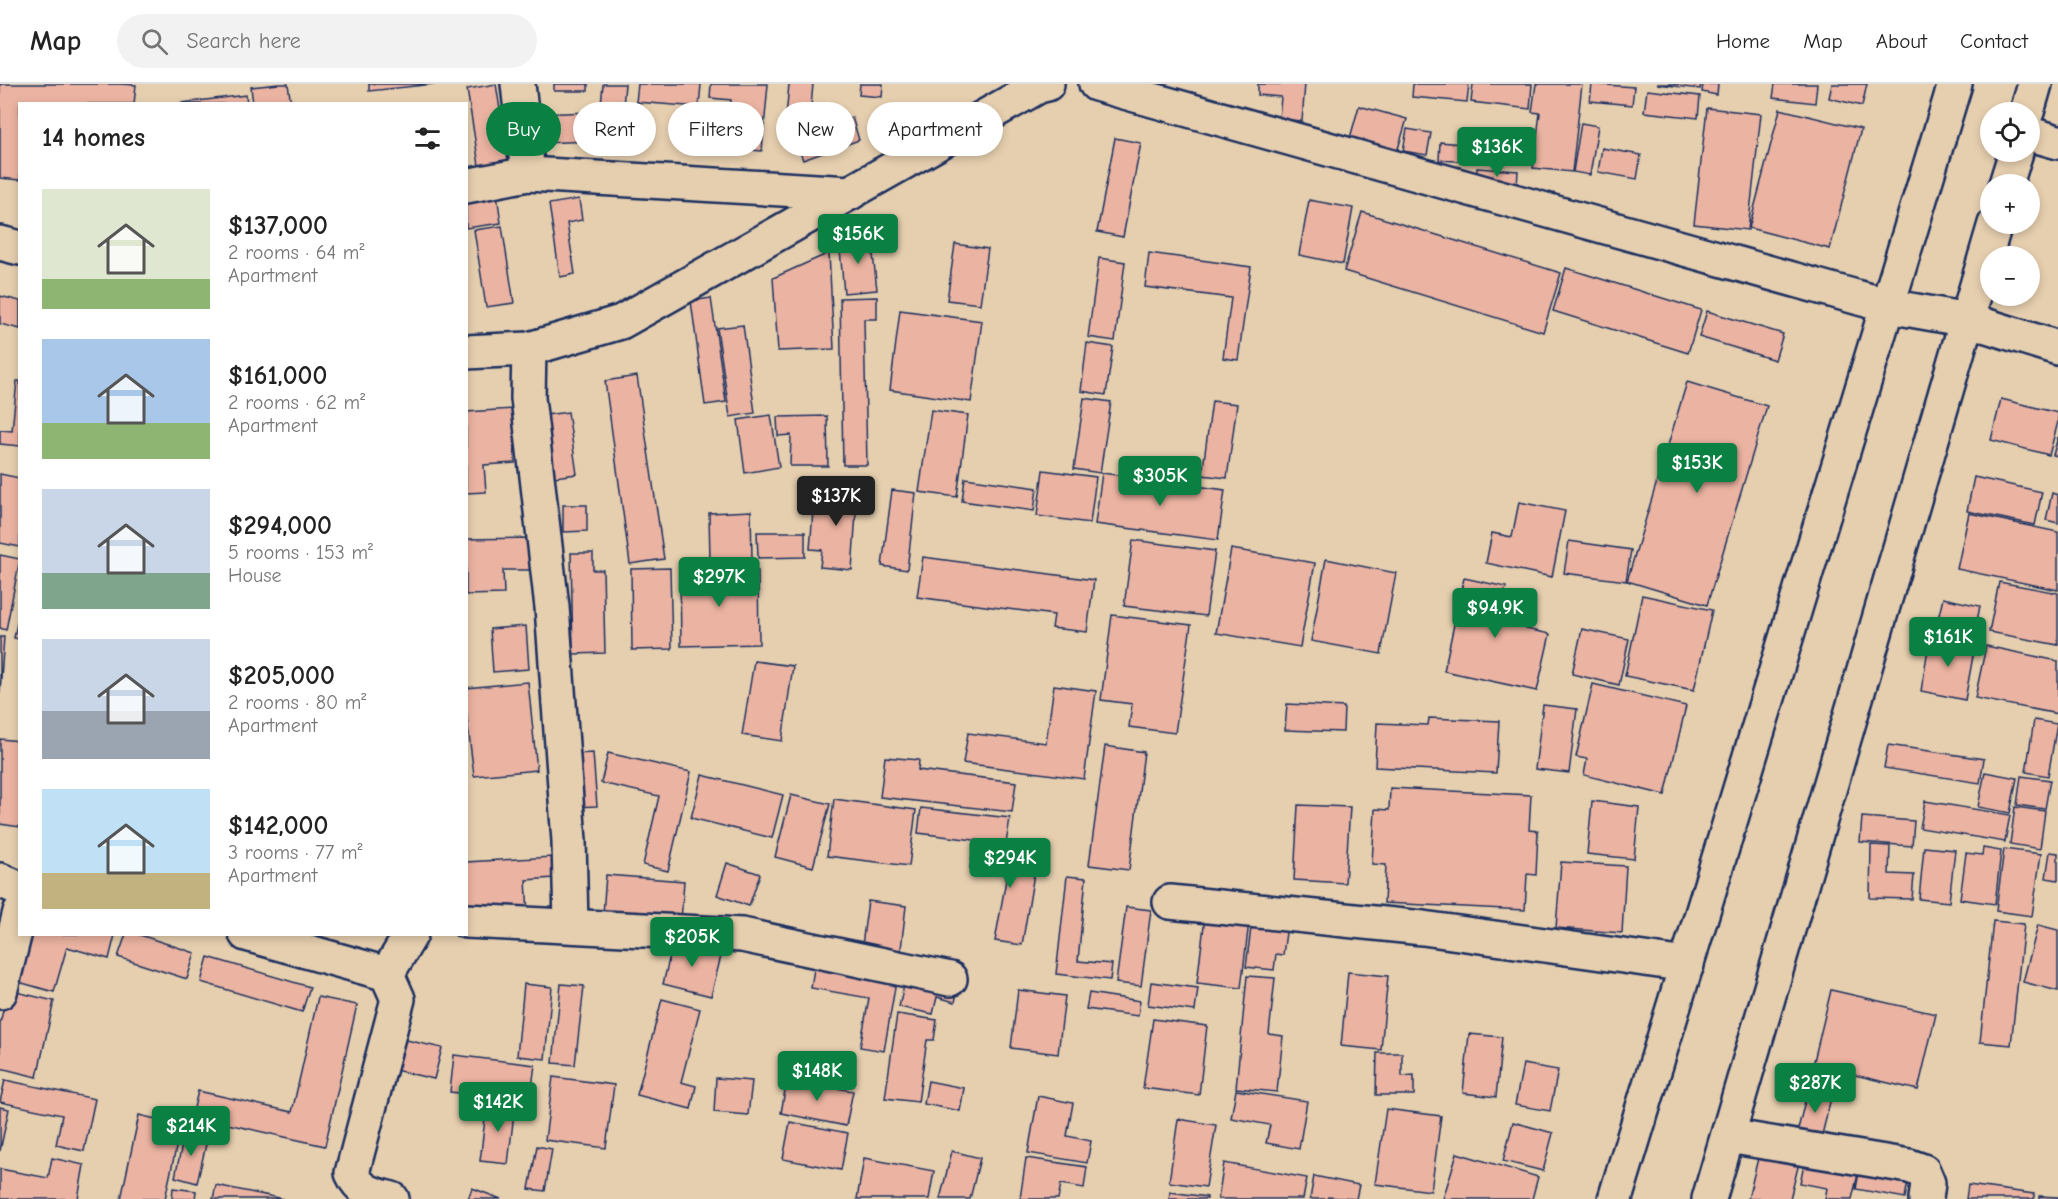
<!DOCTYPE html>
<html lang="en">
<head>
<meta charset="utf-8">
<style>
  :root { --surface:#fff; --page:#f2f2f2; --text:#222; --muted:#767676; --line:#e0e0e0; --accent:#0b8043 }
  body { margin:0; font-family:"Comic Neue",sans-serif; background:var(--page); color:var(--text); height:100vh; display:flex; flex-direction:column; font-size:22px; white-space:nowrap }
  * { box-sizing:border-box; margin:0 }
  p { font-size:20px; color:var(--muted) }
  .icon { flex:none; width:33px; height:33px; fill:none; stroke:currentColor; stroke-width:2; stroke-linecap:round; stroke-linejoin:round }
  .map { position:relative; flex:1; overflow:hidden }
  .sheet { position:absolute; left:18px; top:18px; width:450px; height:834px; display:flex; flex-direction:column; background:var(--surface); border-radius:0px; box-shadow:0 3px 9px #0003 }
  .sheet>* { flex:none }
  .top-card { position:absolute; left:486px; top:18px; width:570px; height:54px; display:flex; gap:12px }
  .buttons { position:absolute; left:1980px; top:18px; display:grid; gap:12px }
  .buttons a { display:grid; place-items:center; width:60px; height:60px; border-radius:50%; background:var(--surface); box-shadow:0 3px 9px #0003; font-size:30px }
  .price { position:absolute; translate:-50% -51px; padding:0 14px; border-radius:6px; background:var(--accent); color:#fff; font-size:20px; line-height:39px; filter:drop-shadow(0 2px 3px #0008) }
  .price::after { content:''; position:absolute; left:50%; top:36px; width:18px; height:14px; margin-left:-9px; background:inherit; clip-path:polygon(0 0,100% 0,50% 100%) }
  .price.active { background:#222; color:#fff }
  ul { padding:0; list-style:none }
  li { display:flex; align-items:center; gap:18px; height:150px; padding:0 24px }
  li span { display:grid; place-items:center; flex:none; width:168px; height:120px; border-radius:0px; color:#555 }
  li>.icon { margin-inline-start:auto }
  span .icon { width:72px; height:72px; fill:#fffc; stroke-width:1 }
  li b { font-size:26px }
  h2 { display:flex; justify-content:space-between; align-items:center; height:72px; padding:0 24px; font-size:26px }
  .pill { padding:0 21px; border-radius:27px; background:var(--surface); box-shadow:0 3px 9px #0003; font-size:21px; line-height:54px }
  .pill.active { background:var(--accent); color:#fff }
  header { display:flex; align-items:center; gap:36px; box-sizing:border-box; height:84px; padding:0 30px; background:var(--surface); border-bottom:2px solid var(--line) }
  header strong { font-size:28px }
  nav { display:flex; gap:33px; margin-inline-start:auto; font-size:21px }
  .search { width:420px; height:54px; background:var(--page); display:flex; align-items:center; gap:15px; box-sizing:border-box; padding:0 21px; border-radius:33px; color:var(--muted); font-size:22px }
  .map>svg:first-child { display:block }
</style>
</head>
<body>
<header>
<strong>Map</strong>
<div class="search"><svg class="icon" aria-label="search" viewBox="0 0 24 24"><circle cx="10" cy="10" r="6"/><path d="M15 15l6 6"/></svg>Search here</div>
<nav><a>Home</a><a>Map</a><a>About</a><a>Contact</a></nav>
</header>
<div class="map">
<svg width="2058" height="1115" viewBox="0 0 2058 1115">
  <rect width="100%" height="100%" fill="#e6cfaf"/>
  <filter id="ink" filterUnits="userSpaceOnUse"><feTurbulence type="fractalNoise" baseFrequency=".0167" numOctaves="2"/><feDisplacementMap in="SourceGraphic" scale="12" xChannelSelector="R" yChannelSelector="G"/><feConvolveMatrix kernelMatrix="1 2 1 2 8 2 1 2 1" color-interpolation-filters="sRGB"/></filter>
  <g filter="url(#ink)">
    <!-- building -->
    <g fill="#ebb3a1" stroke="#1b2f5e" stroke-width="1.5">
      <polygon points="0,0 120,0 136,1 134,20 20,20 20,96 0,94"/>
      <polygon points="279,0 288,0 291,20 253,20 251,3"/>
      <polygon points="369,0 434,0 369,7"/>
      <polygon points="496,0 509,83 480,88 467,5"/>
      <rect x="554" y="0" width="34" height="7"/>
      <polygon points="603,0 625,0 623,23 601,21"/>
      <polygon points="638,0 701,0 699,23 636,18"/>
      <polygon points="711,0 768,0 762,67 726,64 731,16 710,14"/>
      <polygon points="789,0 813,0 809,46 785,44"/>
      <polygon points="860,0 883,0 882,13 859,11"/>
      <polygon points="1258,0 1305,0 1302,37 1279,35 1281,13 1258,11"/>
      <polygon points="1413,0 1469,0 1467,18 1412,13"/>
      <polygon points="1473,0 1532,0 1530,25 1471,18"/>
      <polygon points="1536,0 1582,0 1572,88 1533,84 1540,29 1532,28"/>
      <polygon points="1592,0 1634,3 1632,21 1590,17"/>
      <polygon points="1657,0 1701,0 1700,5"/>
      <polygon points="1703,0 1718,0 1717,11 1702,8"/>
      <polygon points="1775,0 1817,0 1815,19 1773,14"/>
      <polygon points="1832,0 1867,0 1862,22 1829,14"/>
      <polygon points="1647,6 1700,12 1698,34 1644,28"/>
      <polygon points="246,11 247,20 182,20 182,19"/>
      <polygon points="1359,22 1407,35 1397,68 1350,54"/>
      <polygon points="1707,24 1761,30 1748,146 1694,140"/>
      <polygon points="1780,25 1861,45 1830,165 1749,144"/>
      <polygon points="591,28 593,57 540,59 539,30"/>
      <polygon points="852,33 859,56 803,76 794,52"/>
      <polygon points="1581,39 1598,42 1590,91 1573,88"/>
      <polygon points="1407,45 1431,49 1427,71 1403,67"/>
      <polygon points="1115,54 1141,59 1123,153 1097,148"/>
      <polygon points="1440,58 1472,61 1471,78 1439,76"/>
      <polygon points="1602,64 1641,71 1637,95 1598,88"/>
      <polygon points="1477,84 1518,87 1517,103 1476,100"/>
      <polygon points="497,110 501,139 466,144 466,115"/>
      <polygon points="579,115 582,136 567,139 575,190 560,193 549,120"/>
      <polygon points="1309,116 1353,124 1343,180 1299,171"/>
      <polygon points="1362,128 1561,189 1543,248 1344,187"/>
      <polygon points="502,142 514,219 486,223 474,146"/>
      <polygon points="871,152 877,206 844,209 839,155"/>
      <polygon points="955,160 988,165 980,220 947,216"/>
      <polygon points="829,169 834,265 778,267 773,194"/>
      <polygon points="1149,169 1251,183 1238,276 1223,274 1231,214 1145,203"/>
      <polygon points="1099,174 1125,178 1115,257 1088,253"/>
      <polygon points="1566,184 1701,226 1688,269 1553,227"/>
      <polygon points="0,212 20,217 20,245 0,240"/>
      <polygon points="877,213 877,235 864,235 867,381 843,381 840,214"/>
      <polygon points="711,214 726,318 705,321 691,217"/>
      <polygon points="900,226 982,237 971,318 890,306"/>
      <polygon points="1707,227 1783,250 1775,276 1699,253"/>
      <polygon points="743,241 755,329 730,333 717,244"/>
      <polygon points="1087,259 1113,263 1106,311 1081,307"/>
      <polygon points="637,292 664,475 630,480 605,297"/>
      <polygon points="17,297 20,297 20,362 0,360 0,346 12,347"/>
      <polygon points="1687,298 1767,322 1707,521 1627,497"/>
      <polygon points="1084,314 1111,318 1100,389 1074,385"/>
      <polygon points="2001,315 2058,329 2058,338 2049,371 1991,356"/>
      <polygon points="1212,317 1237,320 1227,394 1202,391"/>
      <polygon points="513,325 515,379 484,381 486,408 466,409 466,328"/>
      <polygon points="931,326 968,331 957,413 919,408"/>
      <polygon points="568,328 577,390 555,393 546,331"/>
      <polygon points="771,331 779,383 745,389 738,336"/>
      <polygon points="827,332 828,382 790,382 791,351 778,352 777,333"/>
      <polygon points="2058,353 2058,372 2053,371"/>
      <polygon points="1043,386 1096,393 1090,439 1037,432"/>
      <polygon points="1102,389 1225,406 1218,456 1095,440"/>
      <polygon points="0,390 20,394 20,463 0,459"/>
      <polygon points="1974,393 2042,408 2035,441 1967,427"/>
      <polygon points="965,394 1037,404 1034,427 962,417"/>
      <polygon points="827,399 858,401 852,486 820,483 822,466 810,465 813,427 825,428"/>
      <polygon points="892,406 916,409 907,486 882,482"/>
      <polygon points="2052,409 2058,411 2058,439 2046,436"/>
      <polygon points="1519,418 1565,427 1552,493 1486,479 1492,449 1512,453"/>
      <polygon points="563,421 587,421 587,447 563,448"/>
      <polygon points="751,427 752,475 710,476 709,429"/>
      <polygon points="1969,429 2058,448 2058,506 1957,485"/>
      <polygon points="757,448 805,448 805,473 758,474"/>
      <polygon points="532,454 533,486 503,486 504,510 466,511 466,455"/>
      <polygon points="1133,456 1215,467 1206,532 1124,522"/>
      <polygon points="1569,457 1631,466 1626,497 1564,489"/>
      <polygon points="1231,465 1315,479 1300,563 1216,549"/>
      <polygon points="571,469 593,469 593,486 603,486 605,569 573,570"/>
      <polygon points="0,471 20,475 6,546 0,544"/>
      <polygon points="923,473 1094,496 1087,548 1052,544 1054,531 917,513"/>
      <polygon points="1326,475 1396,489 1381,570 1311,557"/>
      <polygon points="670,484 672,565 632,566 631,485"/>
      <polygon points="758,487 759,560 681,562 680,488"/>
      <polygon points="1464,494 1506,503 1502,521 1530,527 1526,545 1550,550 1537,607 1444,587"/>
      <polygon points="1999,498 2058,509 2058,561 1989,548"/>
      <polygon points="1642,511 1712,526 1694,606 1625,592"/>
      <polygon points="1943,514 1980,522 1974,552 1936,544"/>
      <polygon points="20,525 20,555 14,554"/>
      <polygon points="1112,531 1191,541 1175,649 1129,643 1132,620 1101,616"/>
      <polygon points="526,542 529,585 493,588 490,545"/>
      <polygon points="1582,545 1629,555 1619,601 1572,590"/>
      <polygon points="0,553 4,553 0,608"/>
      <polygon points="1930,553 1975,561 1965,616 1921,607"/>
      <polygon points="1986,562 2058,577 2058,630 1975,614"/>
      <polygon points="754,577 793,582 782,657 742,651"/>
      <polygon points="528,598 537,686 474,692 466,626 466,604"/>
      <polygon points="1593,600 1686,622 1665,711 1584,691 1587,675 1576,673"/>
      <polygon points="1054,601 1096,607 1084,695 963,679 968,649 1046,659"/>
      <polygon points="1287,620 1344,623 1343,648 1285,646"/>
      <polygon points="1543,621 1577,625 1569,689 1535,685"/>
      <polygon points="1429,634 1499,637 1496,689 1375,683 1377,639 1428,641"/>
      <polygon points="2034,636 2057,640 2048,692 2026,688"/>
      <polygon points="0,655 20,657 20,743 0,740"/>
      <polygon points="1888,661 1984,675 1980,699 1884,684"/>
      <polygon points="1105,662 1144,668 1129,786 1089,781"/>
      <polygon points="593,669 597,722 575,723 572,670"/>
      <polygon points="608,669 691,688 668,787 643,781 659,712 601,699"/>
      <polygon points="885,673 919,676 918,686 1016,698 1012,728 880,713"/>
      <polygon points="1985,688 2017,694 2010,729 1978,723"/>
      <polygon points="702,691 783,711 772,754 691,734"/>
      <polygon points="2021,692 2050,696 2045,725 2017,721"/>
      <polygon points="1390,704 1531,711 1529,746 1538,747 1536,791 1527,790 1525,826 1384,819 1386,781 1372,780 1375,725 1389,726"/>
      <polygon points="791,711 830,720 813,783 775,773"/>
      <polygon points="834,715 916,726 909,782 827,772"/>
      <polygon points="1592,717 1639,723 1634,775 1587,770"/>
      <polygon points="1925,717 2010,731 2005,758 1920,744"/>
      <polygon points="1298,721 1350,723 1345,799 1294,796"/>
      <polygon points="2015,723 2045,727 2040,765 2010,760"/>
      <polygon points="921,724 1010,734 1006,760 918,749"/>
      <polygon points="1862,733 1914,737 1912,762 1860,758"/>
      <polygon points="1871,761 1890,762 1889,790 1914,791 1912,815 1870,814"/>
      <polygon points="974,762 1037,772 1022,861 995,857 1007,790 970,784"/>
      <polygon points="1924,763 1955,766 1949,818 1919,815"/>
      <polygon points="1983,764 2001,767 1995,820 1960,815 1966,769 1982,771"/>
      <polygon points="2004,765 2041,770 2032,832 1996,827"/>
      <polygon points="2050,768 2058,769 2058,796 2046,794"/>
      <polygon points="552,773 554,794 526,796 528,829 466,832 466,778"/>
      <polygon points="1561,778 1626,782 1622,849 1556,844"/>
      <polygon points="727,779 760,790 749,822 717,811"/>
      <polygon points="606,791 684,797 681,837 603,830"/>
      <polygon points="1067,792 1086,794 1078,877 1112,880 1110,896 1056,890"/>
      <polygon points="868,817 906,822 900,874 861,868"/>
      <polygon points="1126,823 1151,826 1141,902 1116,899"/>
      <polygon points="1205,833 1249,838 1241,904 1197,899"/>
      <polygon points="1252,836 1287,841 1283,871 1276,870 1274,886 1246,883"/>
      <polygon points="1993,837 2024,840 2011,961 1980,958"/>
      <polygon points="2038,841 2058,846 2058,907 2023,898"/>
      <polygon points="21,850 114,850 115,851 109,875 67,863 54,908 8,895"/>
      <polygon points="126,850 137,850 195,869 187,895 118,873"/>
      <polygon points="674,855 722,868 711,912 663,900"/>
      <polygon points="208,873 310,903 302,928 201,898"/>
      <polygon points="815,878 897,892 884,967 860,963 869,914 811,904"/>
      <polygon points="1348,888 1388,892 1381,966 1341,962"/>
      <polygon points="1247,892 1275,894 1269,950 1283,952 1277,1008 1236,1004"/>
      <polygon points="906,893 958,905 955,918 937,913 933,930 899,923"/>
      <polygon points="1151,898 1198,904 1195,927 1148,921"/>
      <polygon points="524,900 552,903 545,975 517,972"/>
      <polygon points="561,900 584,902 575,981 553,979"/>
      <polygon points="8,906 54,917 37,993 0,984 0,939"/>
      <polygon points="1018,906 1065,912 1058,970 1011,964"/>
      <polygon points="1831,906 1936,930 1918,1006 1813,981"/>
      <polygon points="1089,909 1140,917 1138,932 1086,925"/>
      <polygon points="318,913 357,921 325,1062 192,1032 198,1007 292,1028"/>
      <polygon points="662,915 700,925 681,998 696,1002 691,1025 637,1011"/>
      <polygon points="897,930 937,936 934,956 927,956 918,1018 885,1014"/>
      <polygon points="1153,935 1207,942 1199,1011 1143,1004"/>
      <polygon points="1469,950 1502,953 1496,1013 1463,1009"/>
      <polygon points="393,953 442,964 434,995 386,984"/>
      <polygon points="1377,969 1402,969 1402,992 1414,991 1414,1011 1376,1011"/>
      <polygon points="454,971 535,981 530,1017 450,1008"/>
      <polygon points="1523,980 1558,986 1550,1027 1515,1021"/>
      <polygon points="553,993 614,1001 606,1064 545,1056"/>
      <polygon points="716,994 752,997 748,1031 714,1028"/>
      <polygon points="787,995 853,1007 846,1042 781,1029"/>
      <polygon points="5,996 95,1015 84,1067 56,1061 62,1031 0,1018"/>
      <polygon points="928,997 964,1004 960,1027 924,1020"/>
      <polygon points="1809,1001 1833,1006 1820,1059 1796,1053"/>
      <polygon points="1236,1006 1307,1017 1299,1065 1266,1059 1270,1041 1231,1034"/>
      <polygon points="1038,1012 1073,1019 1067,1052 1091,1057 1087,1079 1028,1069"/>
      <polygon points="487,1018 515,1021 508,1080 480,1077"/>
      <polygon points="0,1023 9,1025 0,1067"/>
      <polygon points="1386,1025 1441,1032 1431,1107 1375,1100"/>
      <polygon points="139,1031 181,1041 165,1115 121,1115"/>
      <polygon points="1178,1035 1216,1041 1206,1103 1169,1098"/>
      <polygon points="790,1038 848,1049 841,1086 783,1075"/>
      <polygon points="1513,1038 1553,1049 1543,1087 1503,1077"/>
      <polygon points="185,1047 208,1052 197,1099 175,1093"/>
      <polygon points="537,1062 552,1065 545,1107 529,1105"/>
      <polygon points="1760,1066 1800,1075 1790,1115 1748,1115"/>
      <polygon points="952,1067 980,1074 970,1115 940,1115"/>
      <polygon points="1457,1069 1538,1093 1532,1115 1443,1115"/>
      <polygon points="52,1074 84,1081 78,1115 0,1115 0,1085 48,1094"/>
      <polygon points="864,1074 934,1087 929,1115 857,1115"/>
      <polygon points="1026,1074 1087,1083 1084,1104 1061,1100 1058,1115 1020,1115"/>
      <polygon points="1805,1075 1859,1086 1852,1115 1825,1115 1827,1104 1800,1099"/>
      <polygon points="1224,1079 1307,1094 1303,1115 1218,1115"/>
      <polygon points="1860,1082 1909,1092 1905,1114 1856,1105"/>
      <polygon points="1314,1092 1359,1101 1356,1115 1328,1113 1327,1115 1310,1115"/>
      <polygon points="216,1101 284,1115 213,1115"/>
      <polygon points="1968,1101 2034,1110 2034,1115 1966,1115"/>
      <polygon points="173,1104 196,1107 195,1115 172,1115"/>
      <polygon points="472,1104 501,1115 468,1115"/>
      <polygon points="1170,1108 1207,1113 1207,1115 1169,1115"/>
      <polygon points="2039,1112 2058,1113 2058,1115 2039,1115"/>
    </g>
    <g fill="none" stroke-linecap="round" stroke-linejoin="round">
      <defs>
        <g id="minor">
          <polyline points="518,0 528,90"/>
          <polyline points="1096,0 1888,222 1968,236 2058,264"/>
          <polyline points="2030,50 2058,58"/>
          <polyline points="466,102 528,90 850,109"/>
          <polyline points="0,159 20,164"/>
          <polyline points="529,265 528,314 552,523 569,757 571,841"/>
          <polyline points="466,268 529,265 621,238 1039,2 1047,0"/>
          <polyline points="0,796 20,805"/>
          <polyline points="1170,818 1423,844 1687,881"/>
          <polyline points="466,837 742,851 950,895"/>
          <path d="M246 850 387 890 398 915 352 1089C361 1109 373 1110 392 1115"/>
          <polyline points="387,890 411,850"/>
          <polyline points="0,908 20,828"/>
          <polyline points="1728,1052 1909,1082 1923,1087 1928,1099 1926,1115"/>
        </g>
        <g id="trunk">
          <polyline points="2027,28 2035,0"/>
          <polyline points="2006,100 2016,68"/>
          <polyline points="1615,1115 1955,0"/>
          <polyline points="1709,1115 1995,140"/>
        </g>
      </defs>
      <!-- minor casing -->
      <use href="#minor" stroke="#1b2f5e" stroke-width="38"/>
      <!-- trunk casing -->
      <use href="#trunk" stroke="#1b2f5e" stroke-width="38"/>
      <!-- minor -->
      <use href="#minor" stroke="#e6cfaf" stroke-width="33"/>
      <!-- trunk -->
      <use href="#trunk" stroke="#e6cfaf" stroke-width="33"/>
    </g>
  </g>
</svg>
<div class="buttons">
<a><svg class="icon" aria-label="locate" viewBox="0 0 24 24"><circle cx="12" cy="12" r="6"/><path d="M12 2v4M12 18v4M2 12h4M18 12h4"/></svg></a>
<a>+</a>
<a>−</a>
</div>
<b class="price" style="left:1497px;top:94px">$136K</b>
<b class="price" style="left:858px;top:181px">$156K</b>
<b class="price" style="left:1697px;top:410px">$153K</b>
<b class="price" style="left:1160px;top:423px">$305K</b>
<b class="price active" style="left:836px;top:443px">$137K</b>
<b class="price" style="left:719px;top:524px">$297K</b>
<b class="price" style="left:1495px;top:555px">$94.9K</b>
<b class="price" style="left:1948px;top:584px">$161K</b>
<b class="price" style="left:1010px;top:805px">$294K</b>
<b class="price" style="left:692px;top:884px">$205K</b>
<b class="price" style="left:817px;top:1018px">$148K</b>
<b class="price" style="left:1815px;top:1030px">$287K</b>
<b class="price" style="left:498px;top:1049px">$142K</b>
<b class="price" style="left:191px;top:1073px">$214K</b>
<div class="top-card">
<a class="pill active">Buy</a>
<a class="pill">Rent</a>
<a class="pill">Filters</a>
<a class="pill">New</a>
<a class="pill">Apartment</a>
</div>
<section class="sheet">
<h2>14 homes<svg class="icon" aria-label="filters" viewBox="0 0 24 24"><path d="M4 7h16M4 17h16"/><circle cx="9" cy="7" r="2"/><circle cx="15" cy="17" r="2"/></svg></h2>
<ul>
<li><span style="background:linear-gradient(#dfe7d0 75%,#8fb573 0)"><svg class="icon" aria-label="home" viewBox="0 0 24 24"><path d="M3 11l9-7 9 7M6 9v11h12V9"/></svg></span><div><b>$137,000</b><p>2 rooms · 64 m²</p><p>Apartment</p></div></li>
<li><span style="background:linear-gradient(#a9c7e8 70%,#8fb573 0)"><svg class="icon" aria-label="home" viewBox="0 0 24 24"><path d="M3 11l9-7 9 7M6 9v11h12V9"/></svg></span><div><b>$161,000</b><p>2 rooms · 62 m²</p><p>Apartment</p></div></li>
<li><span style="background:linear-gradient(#c9d6e8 70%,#7fa58c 0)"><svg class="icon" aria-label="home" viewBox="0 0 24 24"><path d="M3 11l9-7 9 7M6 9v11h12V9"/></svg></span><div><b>$294,000</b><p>5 rooms · 153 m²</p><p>House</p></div></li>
<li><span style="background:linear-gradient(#c9d6e8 60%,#9aa5b1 0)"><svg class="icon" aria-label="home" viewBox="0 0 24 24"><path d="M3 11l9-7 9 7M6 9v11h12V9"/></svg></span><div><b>$205,000</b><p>2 rooms · 80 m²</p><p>Apartment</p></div></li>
<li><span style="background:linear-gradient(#bfe0f5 70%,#c2b280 0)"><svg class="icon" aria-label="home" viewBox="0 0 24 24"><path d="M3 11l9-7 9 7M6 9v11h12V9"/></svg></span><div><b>$142,000</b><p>3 rooms · 77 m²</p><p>Apartment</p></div></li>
</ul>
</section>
</div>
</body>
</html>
